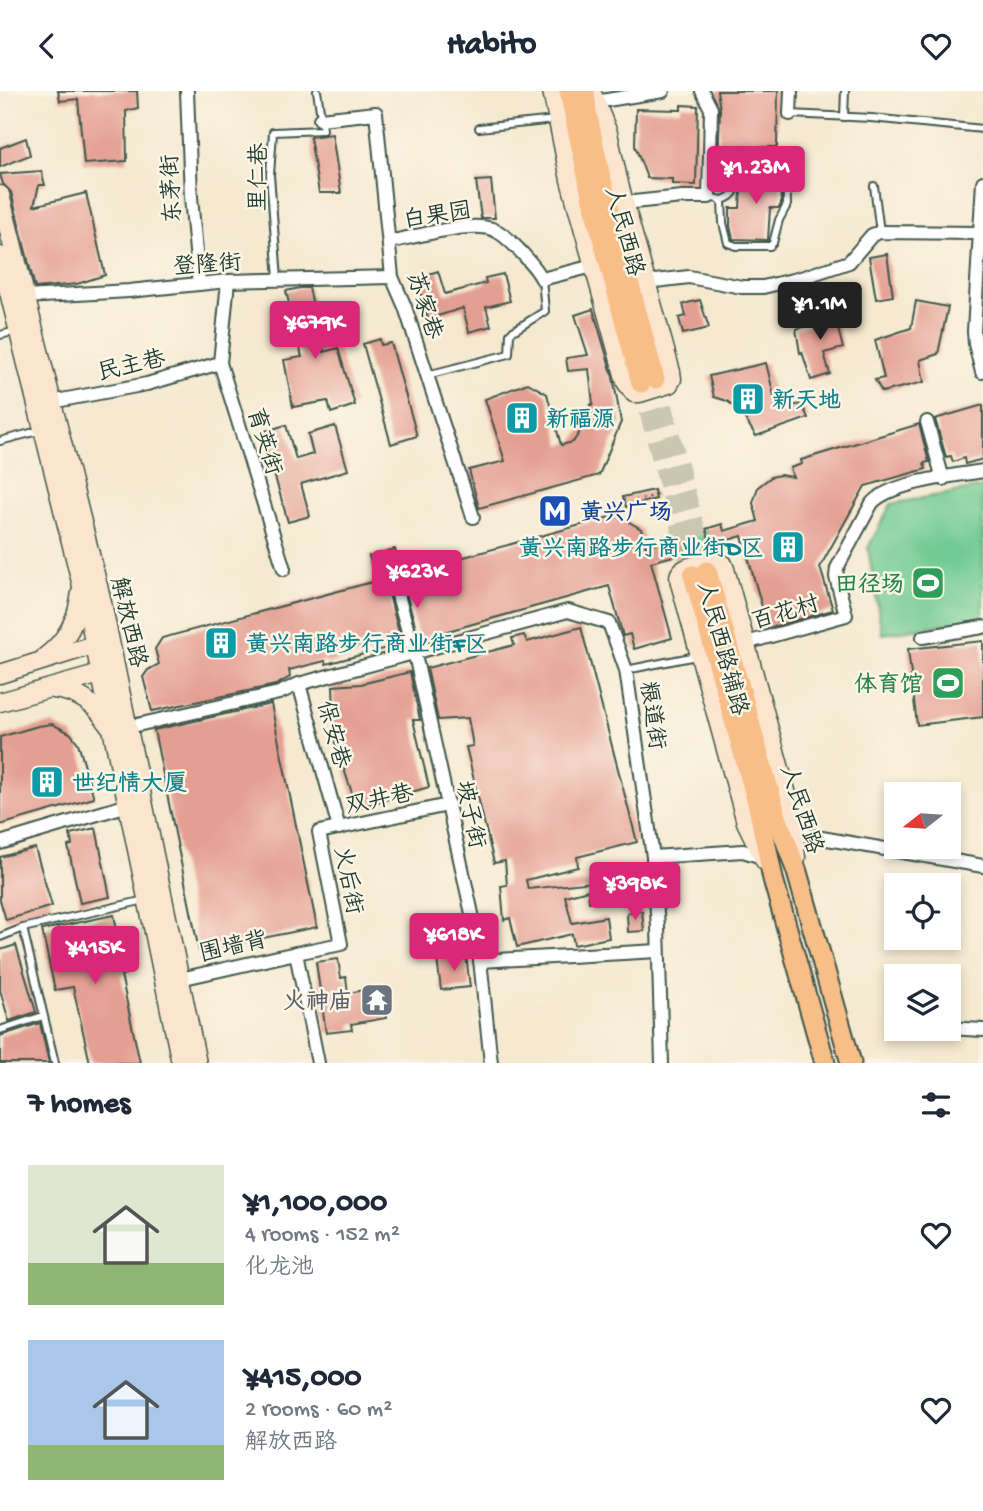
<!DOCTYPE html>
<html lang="en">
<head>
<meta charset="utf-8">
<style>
  :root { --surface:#fff; --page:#f6f6f7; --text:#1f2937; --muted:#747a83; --accent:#db2777 }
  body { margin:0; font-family:"Gochi Hand","LXGW WenKai TC",sans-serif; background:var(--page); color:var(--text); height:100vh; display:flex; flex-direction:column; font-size:26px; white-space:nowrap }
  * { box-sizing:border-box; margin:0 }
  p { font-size:23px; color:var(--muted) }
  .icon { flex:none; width:38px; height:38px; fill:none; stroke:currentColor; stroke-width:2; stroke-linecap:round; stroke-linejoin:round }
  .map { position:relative; height:972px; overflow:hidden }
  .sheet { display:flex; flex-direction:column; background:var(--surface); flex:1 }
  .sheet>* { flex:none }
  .needle { width:46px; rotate:253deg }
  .tools { position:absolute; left:884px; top:691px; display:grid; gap:14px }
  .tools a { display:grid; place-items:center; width:77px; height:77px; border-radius:0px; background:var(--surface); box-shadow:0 4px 10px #0003; font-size:35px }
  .price { position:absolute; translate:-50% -60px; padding:0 16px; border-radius:7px; background:var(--accent); color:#fff; font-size:23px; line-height:46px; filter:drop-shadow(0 2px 4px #0008) }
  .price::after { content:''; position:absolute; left:50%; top:42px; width:21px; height:16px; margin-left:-10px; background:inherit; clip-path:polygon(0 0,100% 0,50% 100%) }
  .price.on { background:#222; color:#fff }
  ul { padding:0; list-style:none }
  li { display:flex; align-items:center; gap:21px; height:175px; padding:0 28px }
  li span { display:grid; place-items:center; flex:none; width:196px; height:140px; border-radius:0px; color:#555 }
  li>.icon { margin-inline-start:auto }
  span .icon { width:84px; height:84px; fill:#fffc; stroke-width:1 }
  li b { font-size:30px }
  h2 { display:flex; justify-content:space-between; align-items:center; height:84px; padding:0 28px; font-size:30px }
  header { display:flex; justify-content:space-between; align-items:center; height:91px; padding:0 28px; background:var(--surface); font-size:32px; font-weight:800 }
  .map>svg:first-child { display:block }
</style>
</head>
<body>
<header><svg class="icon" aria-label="back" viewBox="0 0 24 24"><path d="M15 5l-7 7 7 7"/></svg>Habito<svg class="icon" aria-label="heart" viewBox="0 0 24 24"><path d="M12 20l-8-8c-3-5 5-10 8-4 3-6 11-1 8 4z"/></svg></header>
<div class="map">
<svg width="983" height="972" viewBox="0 0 983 972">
  <rect width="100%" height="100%" fill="#fcf5e5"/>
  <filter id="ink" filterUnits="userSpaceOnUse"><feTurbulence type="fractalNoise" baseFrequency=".0143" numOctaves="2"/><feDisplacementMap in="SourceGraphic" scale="14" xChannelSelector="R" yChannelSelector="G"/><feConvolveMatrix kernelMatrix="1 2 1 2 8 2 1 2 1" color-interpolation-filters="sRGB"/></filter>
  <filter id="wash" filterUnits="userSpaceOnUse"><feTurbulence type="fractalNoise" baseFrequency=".00686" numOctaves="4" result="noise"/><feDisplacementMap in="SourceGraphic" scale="28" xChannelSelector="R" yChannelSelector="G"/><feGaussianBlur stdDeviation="1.57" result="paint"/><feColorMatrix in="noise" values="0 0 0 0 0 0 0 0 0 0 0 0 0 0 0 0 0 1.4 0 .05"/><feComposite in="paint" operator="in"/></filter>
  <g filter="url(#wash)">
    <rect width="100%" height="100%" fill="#f5e9d0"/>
    <!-- green -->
    <g fill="#71cb92" stroke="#488463" stroke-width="2">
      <polygon points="983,396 983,527 882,543 868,457 891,413"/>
      <polygon points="706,438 711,454 681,463 677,446"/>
    </g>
    <g id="blocks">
      <!-- building -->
      <g fill="#e49f93">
        <polygon points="58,0 137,0 138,17 126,20 127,70 84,73 78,8 60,10"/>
        <polygon points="717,0 778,0 777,56 741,56 741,71 718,73 720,18"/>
        <polygon points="681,14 698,15 696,94 672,93 672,88 647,87 635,55 636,18 681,19"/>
        <polygon points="332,43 341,102 319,102 310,46"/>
        <polygon points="26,47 30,64 0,76 0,57"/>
        <polygon points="41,80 45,94 39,94 34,115 86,102 105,184 77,193 35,197 11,101 3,93 0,83"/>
        <polygon points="777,82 780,83 781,113 779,117 770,117 768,149 733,148 730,135 730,117 740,117 742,84"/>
        <polygon points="491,89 495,127 481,127 476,90"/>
        <polygon points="887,163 893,205 876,208 869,166"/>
        <polygon points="438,180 445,203 486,192 485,187 503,183 510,210 486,216 491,235 469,241 463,217 428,228 416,187"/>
        <polygon points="300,197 309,197 324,261 338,257 355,314 331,322 328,310 293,316 284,269 302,266 286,200"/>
        <polygon points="700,209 709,237 683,243 679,227 686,225 683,213"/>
        <polygon points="916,210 948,216 938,263 920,269 924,291 882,301 875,289 884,287 875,249 911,237"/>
        <polygon points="831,211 843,257 824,262 830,283 811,289 802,261 800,262 796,238 823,230 818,214"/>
        <polygon points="593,218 613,286 621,331 599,384 479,417 469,379 505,370 485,308 528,292 547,303 561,354 573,351 592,323 590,314 593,313 589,278 568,280 566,267 588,264 575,224"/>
        <polygon points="380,248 381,254 391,252 417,345 391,353 363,253"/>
        <polygon points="766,272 777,317 802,313 808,327 756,345 740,320 727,310 714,306 709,285"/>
        <polygon points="983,314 983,368 965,373 964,367 953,371 951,365 946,366 935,328"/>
        <polygon points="919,333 929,371 924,372 926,378 865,395 820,476 833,519 768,537 742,445 711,454 706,438 722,433 724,440 758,430 753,412 758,396 771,386 780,384 793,386 790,377 802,373 801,369"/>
        <polygon points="286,334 296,368 313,363 308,343 335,335 348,379 301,393 310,425 288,431 262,341"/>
        <polygon points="654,399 656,408 626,416 623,406"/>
        <polygon points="617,424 641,438 646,455 677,446 681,463 651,471 672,547 634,558 630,543 623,545 609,495 419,548 401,484 399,479 391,477 386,480 385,488 402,553 326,573 325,570 289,579 290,586 276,594 152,620 143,586 148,579 159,573 155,558 162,547 376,490 369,465 395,458 402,483"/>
        <polygon points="581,536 637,751 577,766 578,776 526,789 528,798 641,786 642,805 589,811 588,799 565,805 572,832 606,826 609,847 574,854 572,843 517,856 510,827 504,829 501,795 507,794 505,770 494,772 466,656 473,655 468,627 438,629 427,577 514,554 512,547 524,544 527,551"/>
        <polygon points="983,550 983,626 917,634 908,558"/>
        <polygon points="410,581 420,629 413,629 429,696 357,717 335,651 333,595 361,593"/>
        <polygon points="271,613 317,836 199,860 154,639"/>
        <polygon points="52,633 70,642 78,652 94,707 0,734 0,646 38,635"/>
        <polygon points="96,737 110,806 80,812 68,755 72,754 70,743"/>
        <polygon points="35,757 52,815 6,829 0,809 0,766"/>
        <polygon points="642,820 644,840 628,841 627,822"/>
        <polygon points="114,824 126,883 121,884 140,972 90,972 73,896 55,899 42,839"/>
        <polygon points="16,854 36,921 9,930 0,899 0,859"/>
        <polygon points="466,864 470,896 441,899 437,868"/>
        <polygon points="338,868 341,887 346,886 348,902 381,896 386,927 351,933 352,939 326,942 316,871"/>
        <polygon points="40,932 49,972 0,972 0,945"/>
      </g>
    </g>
  </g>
  <g filter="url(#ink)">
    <use href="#blocks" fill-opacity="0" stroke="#3f574b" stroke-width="2"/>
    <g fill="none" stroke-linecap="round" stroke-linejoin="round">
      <!-- primary-tunnel -->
      <g stroke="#cac7b1" stroke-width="19" stroke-dasharray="19 10" stroke-linecap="butt">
        <polyline points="655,288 707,480"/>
        <polyline points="641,292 693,484"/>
      </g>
      <defs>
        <g id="lane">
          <polyline points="790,23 871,27 983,38"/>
          <polyline points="844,26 845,0"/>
          <polyline points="479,37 555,29"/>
          <polyline points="874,95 880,141"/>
          <path d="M709 106 722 109 723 132 728 152 736 155H770L773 152 779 129 787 114 786 79 778 76 741 77C728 89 745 102 722 109"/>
          <polyline points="278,188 270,84 273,41 323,39 317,0"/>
          <polyline points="0,244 17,240"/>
          <polyline points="427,284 509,263 510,242 545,220 542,188"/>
          <polyline points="0,350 42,339"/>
          <polyline points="626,579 696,565"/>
          <polyline points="23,837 55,972"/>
          <polyline points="0,846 23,837 145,809"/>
          <polyline points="0,939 43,925"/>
        </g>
        <g id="street">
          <polyline points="187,0 191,106 199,193"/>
          <polyline points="595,11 663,0"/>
          <polyline points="790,23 791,0"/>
          <polyline points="320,28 376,22 392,186 405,216 473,426"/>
          <polyline points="624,112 682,106 709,106 711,18 702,0"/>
          <path d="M389 151C414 146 469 130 492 138 504 142 514 154 522 162 530 171 537 178 542 188L593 175"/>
          <polyline points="228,190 220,272 284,478"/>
          <polyline points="647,191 689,186 742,196 763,196 801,187 849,171 872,144 880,141 979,142"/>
          <polyline points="25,206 129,200 228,190 392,186"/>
          <polyline points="982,281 975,253 974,240 983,91"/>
          <polyline points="51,311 147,293 220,272"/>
          <polyline points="927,331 943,388"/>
          <polyline points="393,486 417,573 478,850 491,972"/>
          <polyline points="923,546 983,536"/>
          <path d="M746 552 846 524 836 486 837 477 872 412C891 391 954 385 983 380"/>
          <polyline points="128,636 279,602 299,593"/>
          <polyline points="339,737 299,593 568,520 609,532 626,579 653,766 658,836 662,972"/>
          <polyline points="793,742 983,775"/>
          <polyline points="0,752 128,714"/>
          <polyline points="653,766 743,760 759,765 765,771"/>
          <polyline points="480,870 658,860"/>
          <polyline points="180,888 296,862"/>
          <polyline points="948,937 983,939"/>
          <polyline points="318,972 296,862 341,853 319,741 448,714"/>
        </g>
        <g id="secondary">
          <polyline points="552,0 570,89 626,291 634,302 640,302 669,293 672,288 671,281 619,93 608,42 591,0"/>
          <polyline points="0,104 101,507 197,972"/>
          <polyline points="0,165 86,511 181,972"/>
          <path d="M45 566C67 550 78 528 81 501"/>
          <polyline points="0,583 106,550"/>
          <path d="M53 598C76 600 97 613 109 634"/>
          <polyline points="0,611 111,580"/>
          <path d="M765 770 746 731 680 492C679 486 678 484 682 480 689 474 715 469 723 473L725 478 791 718 796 767"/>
        </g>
        <g id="primary">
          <polyline points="569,0 593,113 641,292"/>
          <polyline points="585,0 587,21 600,82 655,288"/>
          <polyline points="707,480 776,723 797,781 851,972"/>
          <polyline points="693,484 758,715 773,788 825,972"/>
        </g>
      </defs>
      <!-- lane casing -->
      <use href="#lane" stroke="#3f574b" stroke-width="10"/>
      <!-- street casing -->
      <use href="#street" stroke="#3f574b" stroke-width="16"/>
      <!-- secondary casing -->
      <use href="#secondary" stroke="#3f574b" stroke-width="21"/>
      <!-- primary casing -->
      <use href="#primary" stroke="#3f574b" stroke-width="23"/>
      <!-- path -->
      <polyline stroke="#3f574b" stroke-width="2" stroke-dasharray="2 5" stroke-linecap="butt" points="635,410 660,403"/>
      <!-- lane -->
      <use href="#lane" stroke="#fff" stroke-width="6"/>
      <!-- street -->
      <use href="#street" stroke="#fff" stroke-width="12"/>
      <!-- secondary -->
      <use href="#secondary" stroke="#fce5cf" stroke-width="18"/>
      <!-- primary -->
      <use href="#primary" stroke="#f7be88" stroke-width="19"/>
    </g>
  </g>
  <!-- icons -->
  <defs>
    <symbol id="building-square" viewBox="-11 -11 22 22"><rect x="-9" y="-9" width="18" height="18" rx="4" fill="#0f9aa8" stroke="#fcf5e5"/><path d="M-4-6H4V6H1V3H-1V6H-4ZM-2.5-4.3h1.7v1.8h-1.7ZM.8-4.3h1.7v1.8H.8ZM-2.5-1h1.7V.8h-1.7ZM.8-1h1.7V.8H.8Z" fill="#fff"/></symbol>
    <symbol id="metro-square" viewBox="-11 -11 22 22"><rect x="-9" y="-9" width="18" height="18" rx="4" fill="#1a4fb4" stroke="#fcf5e5"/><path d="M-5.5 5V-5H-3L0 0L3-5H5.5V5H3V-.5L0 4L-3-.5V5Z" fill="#fff"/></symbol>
    <symbol id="stadium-square" viewBox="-11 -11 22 22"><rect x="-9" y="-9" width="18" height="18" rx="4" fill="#2e9e5b" stroke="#fcf5e5"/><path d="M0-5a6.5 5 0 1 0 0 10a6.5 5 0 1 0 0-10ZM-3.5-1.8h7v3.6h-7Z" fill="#fff"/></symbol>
    <symbol id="temple-square" viewBox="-11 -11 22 22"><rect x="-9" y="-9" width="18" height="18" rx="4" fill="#6b7280" stroke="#fcf5e5"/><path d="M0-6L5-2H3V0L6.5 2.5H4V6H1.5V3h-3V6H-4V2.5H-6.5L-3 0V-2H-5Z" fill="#fff"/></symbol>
  </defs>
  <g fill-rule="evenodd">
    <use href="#building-square" x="729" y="289" width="38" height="38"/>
    <use href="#building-square" x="503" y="308" width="38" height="38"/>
    <use href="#metro-square" x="536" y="401" width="38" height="38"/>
    <use href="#building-square" x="769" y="437" width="38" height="38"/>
    <use href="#stadium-square" x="909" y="473" width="38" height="38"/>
    <use href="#building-square" x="202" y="533" width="38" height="38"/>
    <use href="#stadium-square" x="929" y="573" width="38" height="38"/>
    <use href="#building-square" x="28" y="672" width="38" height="38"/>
    <use href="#temple-square" x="358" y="890" width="38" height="38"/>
  </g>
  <g text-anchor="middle" stroke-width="5" stroke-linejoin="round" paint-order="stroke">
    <!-- street labels -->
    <g font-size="23" fill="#1f3d34" stroke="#fcf5e5">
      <text transform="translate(257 86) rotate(-89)" y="8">里仁巷</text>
      <text transform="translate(170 98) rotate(-93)" y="8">东茅街</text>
      <text transform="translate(437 123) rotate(-8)" y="8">白果园</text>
      <text transform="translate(626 140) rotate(75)" y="8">人民西路</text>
      <text transform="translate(207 172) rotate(-4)" y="8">登隆街</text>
      <text transform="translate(426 214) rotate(72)" y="8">苏家巷</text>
      <text transform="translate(131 273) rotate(-13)" y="8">民主巷</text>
      <text transform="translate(266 350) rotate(73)" y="8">育英街</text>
      <text transform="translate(785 520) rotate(-16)" y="8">百花村</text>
      <text transform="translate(130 531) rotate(77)" y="8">解放西路</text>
      <text transform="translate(724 557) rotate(75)" y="8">人民西路辅路</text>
      <text transform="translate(654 624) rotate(82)" y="8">粮道街</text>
      <text transform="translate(335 643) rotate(75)" y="8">保安巷</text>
      <text transform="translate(379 707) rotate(-12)" y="8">双井巷</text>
      <text transform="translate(803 718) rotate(72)" y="8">人民西路</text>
      <text transform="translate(472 723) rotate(78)" y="8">坡子街</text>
      <text transform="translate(350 789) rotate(79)" y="8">火后街</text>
      <text transform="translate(233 854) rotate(-13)" y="8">围墙背</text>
    </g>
    <!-- culture labels -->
    <g font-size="23" font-weight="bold" fill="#0d838f" stroke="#fcf5e5" text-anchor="start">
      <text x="772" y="316">新天地</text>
      <text x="546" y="335">新福源</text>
      <text x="764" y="464" text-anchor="end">黄兴南路步行商业街D区</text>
      <text x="246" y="560">黄兴南路步行商业街F区</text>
      <text x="72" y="699">世纪情大厦</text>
    </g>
    <!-- transit labels -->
    <g font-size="23" font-weight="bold" fill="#164399" stroke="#fcf5e5" text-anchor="start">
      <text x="580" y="428">黄兴广场</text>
    </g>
    <!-- leisure labels -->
    <g font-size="23" font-weight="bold" fill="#27864d" stroke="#fcf5e5" text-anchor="end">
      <text x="904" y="500">田径场</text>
      <text x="923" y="600">体育馆</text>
    </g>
    <!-- worship labels -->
    <g font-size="23" font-weight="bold" fill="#5b616d" stroke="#fcf5e5" text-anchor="end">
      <text x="352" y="917">火神庙</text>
    </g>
  </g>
</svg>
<div class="tools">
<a><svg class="needle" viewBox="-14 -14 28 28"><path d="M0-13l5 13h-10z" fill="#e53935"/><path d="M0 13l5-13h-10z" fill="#747a83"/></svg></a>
<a><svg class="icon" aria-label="locate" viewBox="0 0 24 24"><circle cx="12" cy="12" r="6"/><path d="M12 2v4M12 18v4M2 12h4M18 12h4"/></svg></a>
<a><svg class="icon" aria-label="layers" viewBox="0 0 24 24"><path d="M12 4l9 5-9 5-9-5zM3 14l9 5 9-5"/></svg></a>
</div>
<b class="price" style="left:756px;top:115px">¥1.23M</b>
<b class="price on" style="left:820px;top:251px">¥1.1M</b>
<b class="price" style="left:315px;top:270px">¥679K</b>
<b class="price" style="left:417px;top:519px">¥623K</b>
<b class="price" style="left:635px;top:831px">¥398K</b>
<b class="price" style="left:454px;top:882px">¥618K</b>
<b class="price" style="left:95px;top:895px">¥415K</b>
</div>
<section class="sheet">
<h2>7 homes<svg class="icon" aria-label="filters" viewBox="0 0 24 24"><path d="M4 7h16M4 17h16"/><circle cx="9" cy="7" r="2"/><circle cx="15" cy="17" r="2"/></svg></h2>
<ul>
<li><span style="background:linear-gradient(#dfe7d0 70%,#8fb573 0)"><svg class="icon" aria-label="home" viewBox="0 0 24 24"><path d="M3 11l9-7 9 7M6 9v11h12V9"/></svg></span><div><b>¥1,100,000</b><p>4 rooms · 152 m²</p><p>化龙池</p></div><svg class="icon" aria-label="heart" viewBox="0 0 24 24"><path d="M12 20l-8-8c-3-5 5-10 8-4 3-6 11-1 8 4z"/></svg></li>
<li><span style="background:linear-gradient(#a9c7e8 75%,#8fb573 0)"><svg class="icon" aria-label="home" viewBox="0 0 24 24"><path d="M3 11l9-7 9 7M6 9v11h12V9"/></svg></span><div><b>¥415,000</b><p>2 rooms · 60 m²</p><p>解放西路</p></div><svg class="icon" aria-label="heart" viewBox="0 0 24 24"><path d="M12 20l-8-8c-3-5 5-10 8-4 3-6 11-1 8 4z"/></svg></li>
</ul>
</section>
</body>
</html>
